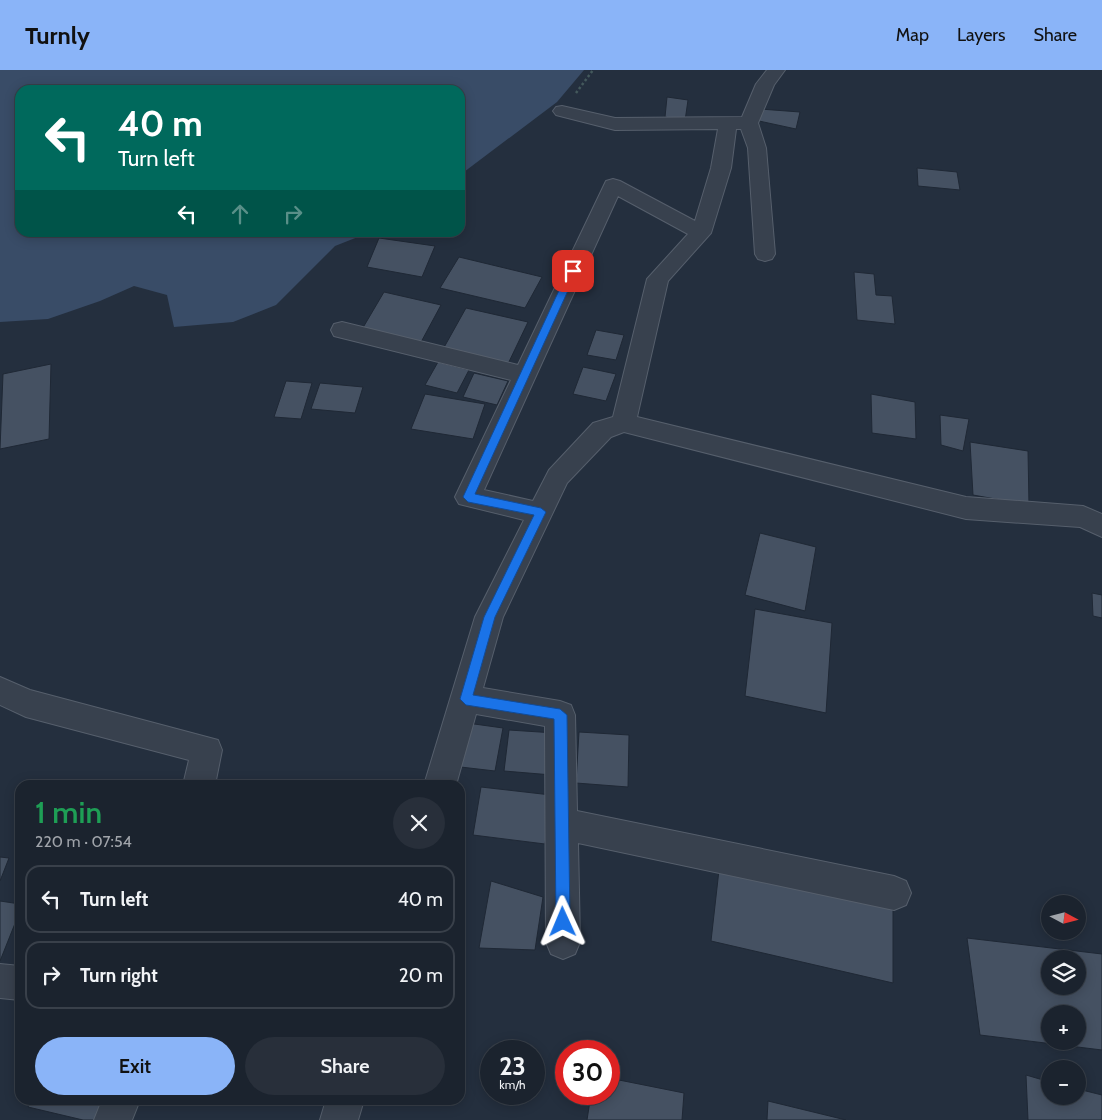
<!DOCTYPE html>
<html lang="en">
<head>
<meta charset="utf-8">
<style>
  body { margin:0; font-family:Cabin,sans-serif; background:#282f3a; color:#f1f3f6; height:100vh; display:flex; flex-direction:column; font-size:19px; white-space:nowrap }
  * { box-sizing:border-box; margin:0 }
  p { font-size:16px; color:#a0a4aa }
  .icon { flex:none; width:28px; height:28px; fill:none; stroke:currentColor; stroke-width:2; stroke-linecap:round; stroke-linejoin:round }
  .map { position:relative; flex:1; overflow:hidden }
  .drawer { position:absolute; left:15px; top:710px; width:450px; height:325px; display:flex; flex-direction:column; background:#1b232e; border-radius:15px; box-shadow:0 2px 12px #0003,0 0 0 1px #39404a }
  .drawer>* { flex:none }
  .banner { position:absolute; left:15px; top:15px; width:450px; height:152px; border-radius:15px; box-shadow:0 2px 12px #0003,0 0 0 1px #39404a; background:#00695c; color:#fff; overflow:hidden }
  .needle { width:32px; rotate:97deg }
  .buttons { position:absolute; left:1041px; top:825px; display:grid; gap:10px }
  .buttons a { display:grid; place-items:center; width:45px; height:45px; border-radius:50%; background:#1b232e; box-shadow:0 2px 12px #0003,0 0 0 1px #39404a; font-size:25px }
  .speed { position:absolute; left:480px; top:970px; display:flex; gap:10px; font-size:25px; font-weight:700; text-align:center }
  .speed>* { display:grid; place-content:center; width:65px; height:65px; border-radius:50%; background:#1b232e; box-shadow:0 2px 12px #0003,0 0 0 1px #39404a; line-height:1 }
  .speed small { font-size:12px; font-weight:400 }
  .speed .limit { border:8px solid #d22; background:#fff; color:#111 }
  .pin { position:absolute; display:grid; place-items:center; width:42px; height:42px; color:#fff; margin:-21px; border-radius:10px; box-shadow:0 2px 8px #0006 }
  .me { position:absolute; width:55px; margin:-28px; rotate:359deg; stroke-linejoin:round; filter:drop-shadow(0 0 4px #0008) }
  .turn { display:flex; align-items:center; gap:18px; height:105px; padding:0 20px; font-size:22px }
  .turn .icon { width:65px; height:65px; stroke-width:2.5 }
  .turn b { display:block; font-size:35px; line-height:42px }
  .lanes { display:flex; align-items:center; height:48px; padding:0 20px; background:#0003; justify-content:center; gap:25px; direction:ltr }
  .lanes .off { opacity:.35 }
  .round { display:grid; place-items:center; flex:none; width:52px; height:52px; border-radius:26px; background:#282f3a }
  .summary { display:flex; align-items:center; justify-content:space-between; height:85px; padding:0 20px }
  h1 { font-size:30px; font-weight:600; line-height:38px; color:#1e9e55 }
  .button { display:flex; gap:10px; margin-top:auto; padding:10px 20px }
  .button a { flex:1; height:58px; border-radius:30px; background:#8ab4f8; color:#111; font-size:20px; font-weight:600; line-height:58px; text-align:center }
  .button a+a { background:#282f3a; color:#f1f3f6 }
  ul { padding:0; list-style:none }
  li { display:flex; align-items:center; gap:15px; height:68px; margin:0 10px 8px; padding:0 10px; border:2px solid #39404a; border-radius:15px }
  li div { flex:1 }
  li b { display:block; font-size:19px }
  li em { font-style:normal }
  header { display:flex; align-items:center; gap:30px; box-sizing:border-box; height:70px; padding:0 25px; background:#8ab4f8; color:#111 }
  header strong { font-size:24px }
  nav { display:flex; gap:28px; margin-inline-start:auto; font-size:18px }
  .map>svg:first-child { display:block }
</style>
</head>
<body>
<header>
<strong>Turnly</strong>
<nav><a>Map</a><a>Layers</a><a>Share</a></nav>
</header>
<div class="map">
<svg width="1102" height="1050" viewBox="0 0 1102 1050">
  <rect width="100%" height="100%" fill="#242f3e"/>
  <path fill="#394c67" d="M0,0H584L557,32L460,105V20H20V162L368,163L335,176L276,235L233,252L174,257L167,225L134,216L100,231L48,249L0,252Z"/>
  <path fill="#455162" stroke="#1f2835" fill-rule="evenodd" d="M667,27L688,30L685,51L665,47Z
    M760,39L800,42L796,59L759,51Z
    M917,98L957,102L960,120L918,116Z
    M379,168L435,176L422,207L367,197Z
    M459,187L542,207L525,238L440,218Z
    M854,202L874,204L876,225L892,226L895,254L857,250Z
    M384,222L441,235L420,274L361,261Z
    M466,238L528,252L507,296L442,281Z
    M596,260L624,265L616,290L587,285Z
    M438,292L469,300L457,323L425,315Z
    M51,294L49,369L0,379L3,304Z
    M583,297L616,304L606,331L573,324Z
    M474,303L508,311L497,335L463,327Z
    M286,311L312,313L301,349L274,347Z
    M320,313L363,317L355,343L311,339Z
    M425,324L485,334L473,369L411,359Z
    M871,324L915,332L916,369L872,363Z
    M940,345L969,349L963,381L941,375Z
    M970,372L1028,381L1029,435L973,425Z
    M760,463L816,477L805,541L745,525Z
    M1092,523L1102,525V548L1093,546Z
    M755,539L832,553L826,643L745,626Z
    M460,652L503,658L495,701L452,696Z
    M509,660L555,663L552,705L504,701Z
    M579,662L629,665L628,717L576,713Z
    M481,717L551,725L545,774L473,765Z
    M0,787L9,788L0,811Z
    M719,800L893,838V913L711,871Z
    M491,811L543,827L535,880L479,878Z
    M0,831L20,834V841L0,891Z
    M967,868L1102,884V980L980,965ZM1050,889H1078V916H1050ZM1050,944H1078V971H1050Z
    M1026,1005L1050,1012V1026H1078V1019L1102,1025V1050H1028Z
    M609,1008L684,1023L682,1050H587L591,1024H609Z
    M31,1030H109L100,1050H83L28,1037Z
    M768,1031L846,1050H767Z"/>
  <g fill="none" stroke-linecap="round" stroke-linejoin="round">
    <defs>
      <path id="street" d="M767,0H785L774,15L758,53L766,78L775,184L772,189L765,191L758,189L755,184L748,78L741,59H736L731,98L711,163L668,211L637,347L966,427L1083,436L1102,444V467L1080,457L966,449L624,362L611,367L567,413L503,547L483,618L560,631L571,635L575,645L577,741L894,806L906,811L911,823L906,835L894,840L578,773L580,872L575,884L563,889L551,884L546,872L545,656L476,644L456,715H424L475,547L524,450L459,434L455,427L511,310L342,268L334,266L331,260L334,254L342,252L518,295L606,111L613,109L620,111L695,151L711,98L718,59L615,60L556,45L553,41L556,37L562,36L615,48L742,47L756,14ZM618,126L688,164L647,209L613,347L593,353L549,400L533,431L484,420Z
        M0,607L30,620L218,670L222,680L215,715H183L189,690L26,647L0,635Z
        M0,894L20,896V930L0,928Z
        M102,1030H140L132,1050H94Z
        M326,1030H364L358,1050H320Z"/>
    </defs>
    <use href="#street" stroke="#565f6c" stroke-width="2"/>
    <path stroke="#44595c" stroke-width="2.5" stroke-dasharray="2.5 2.5" stroke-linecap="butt" d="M576,23L593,0"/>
    <use href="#street" fill="#38414e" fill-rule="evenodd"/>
  </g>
  <path fill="#1a73e8" stroke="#114b97" d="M573,198L577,201L475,424L541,438L546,442L495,547L473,625L560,639L567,645L570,852L568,857L563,859L558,857L556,852L554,649L466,635L460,629L484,547L534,445L468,432L463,427L568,201Z"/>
</svg>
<div class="buttons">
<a><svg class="needle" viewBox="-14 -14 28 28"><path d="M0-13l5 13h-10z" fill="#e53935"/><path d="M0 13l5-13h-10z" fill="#a0a4aa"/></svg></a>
<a><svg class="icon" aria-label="layers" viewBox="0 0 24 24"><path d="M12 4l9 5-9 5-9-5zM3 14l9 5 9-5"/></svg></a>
<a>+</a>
<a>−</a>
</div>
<div class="speed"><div>23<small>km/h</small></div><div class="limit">30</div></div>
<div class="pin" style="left:573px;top:201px;background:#d93025"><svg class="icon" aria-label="arrive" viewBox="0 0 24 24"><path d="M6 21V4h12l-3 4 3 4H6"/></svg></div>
<svg class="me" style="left:563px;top:852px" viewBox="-20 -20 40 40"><path d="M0-17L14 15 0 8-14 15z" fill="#1a73e8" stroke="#fff" stroke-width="4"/></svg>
<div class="banner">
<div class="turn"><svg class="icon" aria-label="left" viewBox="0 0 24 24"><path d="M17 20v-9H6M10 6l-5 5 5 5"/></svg><div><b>40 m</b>Turn left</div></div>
<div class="lanes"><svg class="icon" aria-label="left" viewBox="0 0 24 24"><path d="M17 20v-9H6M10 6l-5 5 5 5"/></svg><svg class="icon off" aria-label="ahead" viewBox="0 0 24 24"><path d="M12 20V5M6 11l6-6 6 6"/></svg><svg class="icon off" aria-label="right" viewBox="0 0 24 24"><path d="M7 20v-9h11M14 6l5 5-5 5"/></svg></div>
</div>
<section class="drawer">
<div class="summary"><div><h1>1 min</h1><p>220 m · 07:54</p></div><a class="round"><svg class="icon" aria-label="close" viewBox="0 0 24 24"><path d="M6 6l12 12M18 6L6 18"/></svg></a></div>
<ul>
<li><svg class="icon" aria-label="left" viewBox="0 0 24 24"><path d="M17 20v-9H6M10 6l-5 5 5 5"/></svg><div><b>Turn left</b></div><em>40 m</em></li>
<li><svg class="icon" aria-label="right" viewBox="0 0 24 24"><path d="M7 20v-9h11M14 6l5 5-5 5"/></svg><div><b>Turn right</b></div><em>20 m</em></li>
</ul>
<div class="button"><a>Exit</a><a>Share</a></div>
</section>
</div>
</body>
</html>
